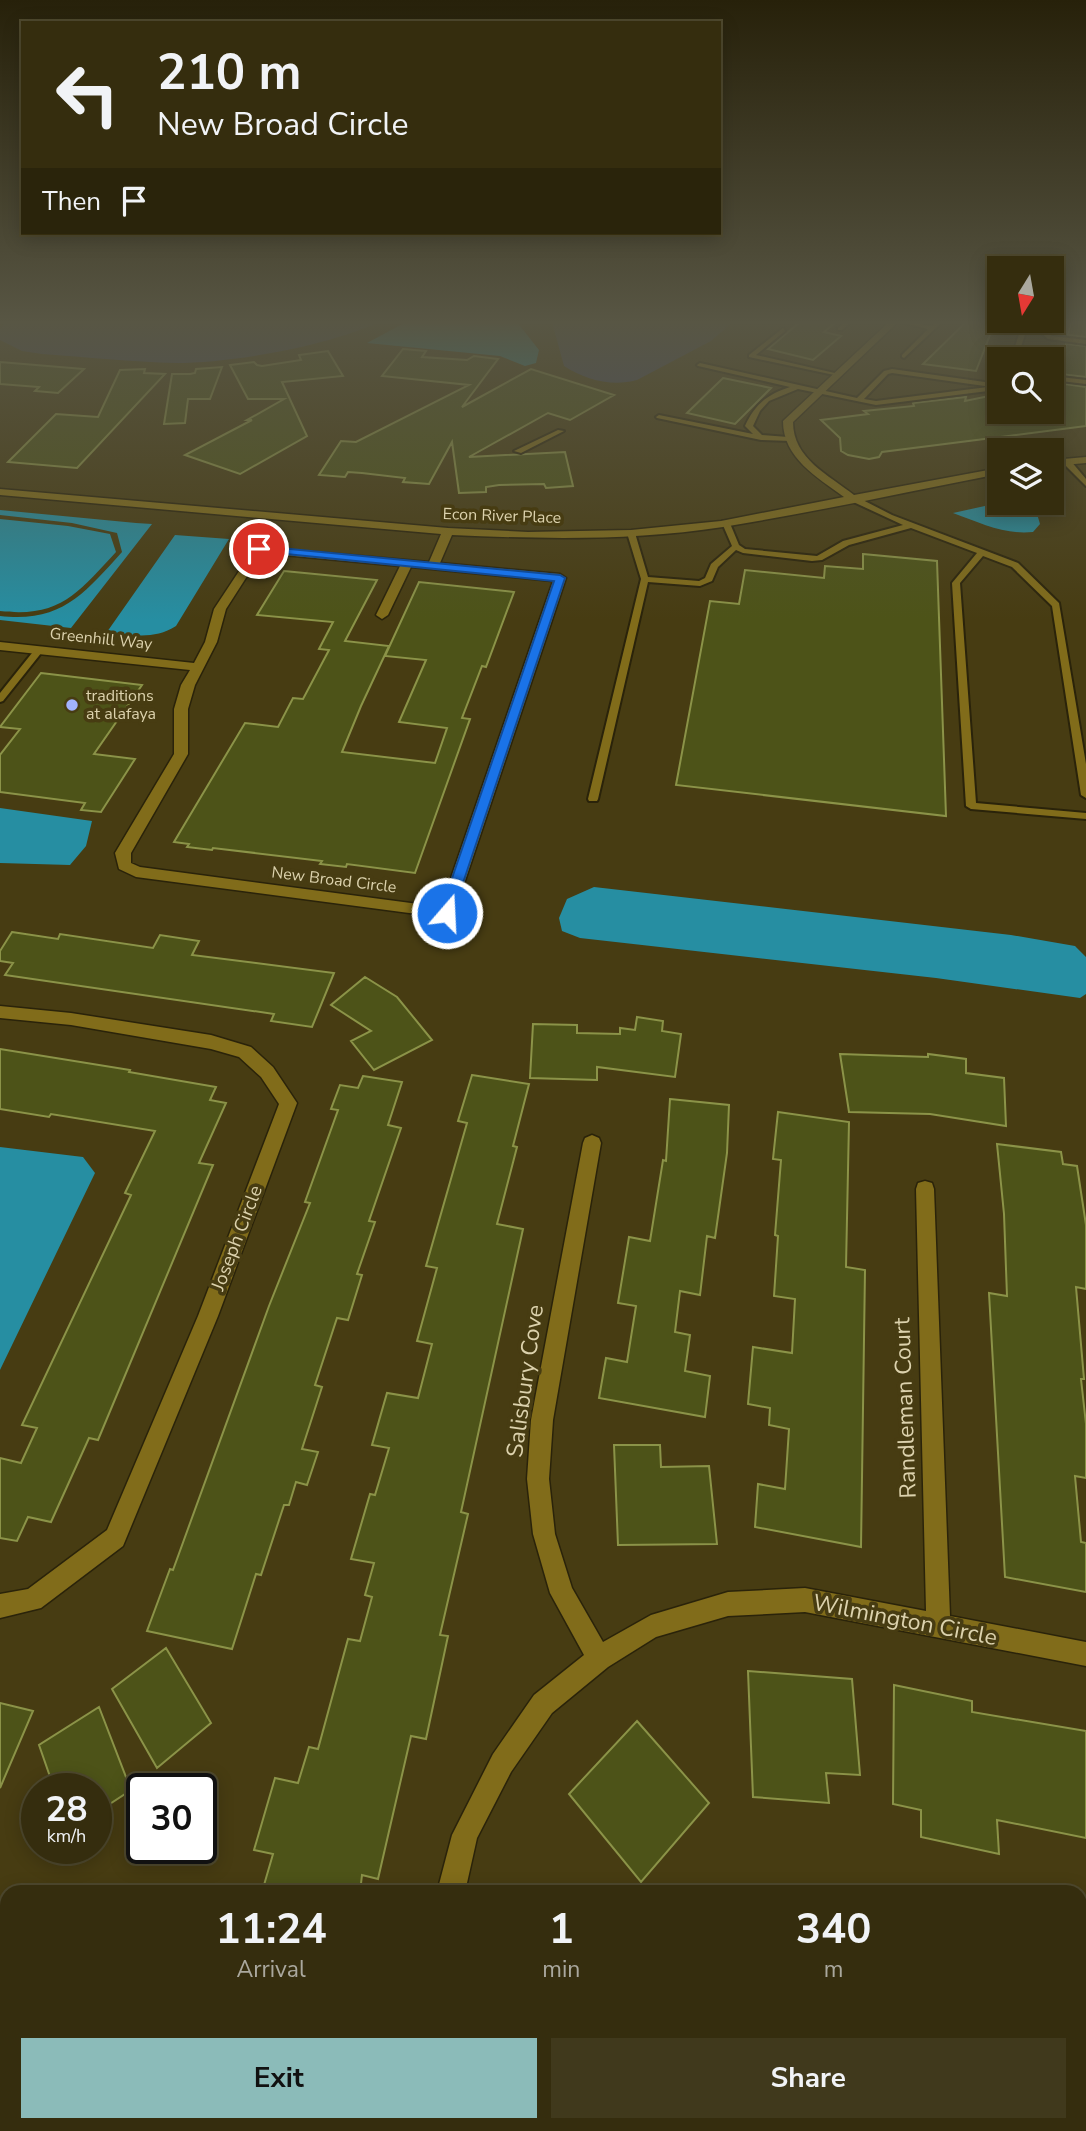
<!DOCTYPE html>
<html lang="en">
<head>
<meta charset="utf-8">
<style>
  body { margin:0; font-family:"Nunito Sans",sans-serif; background:#40391c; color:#f1f3f6; height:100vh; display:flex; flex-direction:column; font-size:26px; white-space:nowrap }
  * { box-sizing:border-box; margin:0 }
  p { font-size:23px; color:#aaa89e }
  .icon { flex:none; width:38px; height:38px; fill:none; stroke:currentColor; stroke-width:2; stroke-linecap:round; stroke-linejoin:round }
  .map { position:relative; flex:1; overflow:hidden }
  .sheet { position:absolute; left:0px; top:1885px; width:1087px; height:247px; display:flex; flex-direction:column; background:#352d0e; border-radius:21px 21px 0 0; box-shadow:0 4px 18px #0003,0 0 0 2px #4f492e }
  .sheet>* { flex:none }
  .guide { position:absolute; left:21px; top:21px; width:700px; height:214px; border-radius:0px; box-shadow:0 4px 18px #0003,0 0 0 2px #4f492e; background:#352d0e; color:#f1f3f6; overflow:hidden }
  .needle { width:46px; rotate:191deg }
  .buttons { position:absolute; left:987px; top:256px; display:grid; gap:14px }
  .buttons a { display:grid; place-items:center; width:77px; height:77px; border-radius:0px; background:#352d0e; box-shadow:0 4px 18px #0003,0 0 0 2px #4f492e; font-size:35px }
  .speed { position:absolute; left:21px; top:1773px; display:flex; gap:14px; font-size:35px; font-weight:700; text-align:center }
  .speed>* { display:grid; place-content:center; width:91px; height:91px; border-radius:50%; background:#352d0e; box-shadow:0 4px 18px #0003,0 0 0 2px #4f492e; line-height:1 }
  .speed small { font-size:18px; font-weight:400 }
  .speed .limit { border:4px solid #111; border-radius:10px; background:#fff; color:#111 }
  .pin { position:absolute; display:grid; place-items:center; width:60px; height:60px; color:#fff; margin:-30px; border:4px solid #fff; border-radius:50%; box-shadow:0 2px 7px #0007 }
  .me { position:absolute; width:77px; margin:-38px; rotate:19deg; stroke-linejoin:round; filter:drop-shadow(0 0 5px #0008) }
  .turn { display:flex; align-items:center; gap:24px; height:147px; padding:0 21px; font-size:32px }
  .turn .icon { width:91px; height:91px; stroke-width:2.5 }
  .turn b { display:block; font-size:49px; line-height:60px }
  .then { display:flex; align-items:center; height:66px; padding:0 21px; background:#0003; gap:14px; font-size:26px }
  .eta { display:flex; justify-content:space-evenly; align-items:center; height:119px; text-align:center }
  .eta b { font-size:42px; font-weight:700; line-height:49px }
  .action { display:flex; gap:14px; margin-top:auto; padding:14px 21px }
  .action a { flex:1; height:80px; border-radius:0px; background:#8bbbb9; color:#111; font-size:28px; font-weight:700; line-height:80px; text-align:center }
  .action a+a { background:#40391c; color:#f1f3f6 }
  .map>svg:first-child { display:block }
</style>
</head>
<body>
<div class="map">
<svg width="1086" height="2131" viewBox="0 0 1086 2131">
  <rect width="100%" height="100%" fill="#473c12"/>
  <path fill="#3f4669" d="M7,322H379C328,346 233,363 176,363C131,362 86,357 42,354L22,351L0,340V328Z
    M552,322H733L711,341L637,380C612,387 586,380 564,366Z"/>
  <path fill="#268ea2" d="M406,322H517L539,350L536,363L525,366L500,356L367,343Z
    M1003,502H1026L1035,507L1040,524L1033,532C1004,535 981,523 953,513Z
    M0,510L136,523L152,524L71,628L0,620V616C61,623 84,594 122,552L117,533L72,523L0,515Z
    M0,519L68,526L110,534L116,552C78,593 60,618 0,611Z
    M175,535L229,539L176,626C154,640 132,635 107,632Z
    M0,808L92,821L86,846L70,865L0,863Z
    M594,887L1011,935L1075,946L1086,957V994L1080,998L936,978L580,938L562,931L559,918L567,899Z
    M0,1147L83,1157L95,1173L0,1370Z
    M1080,1988L1086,1990V2107L1080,2105Z"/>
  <path fill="#4d5318" stroke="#8b9348" stroke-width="2" d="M800,322H836L824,332L841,336L813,360L768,349Z
    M966,322H995L976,371L923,364Z
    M1071,322H1086V337L1068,335Z
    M1066,344L1086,346V377L1060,374Z
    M403,349L426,351L422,357L467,360L474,356L498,359L462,407L531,369L614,395L570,420L548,413L469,457L565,452L573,486L546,488L544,484L499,485L486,487V492L459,493L452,442L429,484L403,482L405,478L362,473L348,472L345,477L319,475L341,441L356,442L469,385L382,376Z
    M328,351L343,376L282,382L307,436L240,474L185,455L252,420H247L284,399H248L230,365L254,362L257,365L262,366L301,360L299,355Z
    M0,362L84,369L58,393L35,391L39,387L0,384Z
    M222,367L210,399H188L185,423L164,424L172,374H190L195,373L196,369Z
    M145,369L144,373L165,374L77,468L8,462L56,414L98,417L120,370Z
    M723,378L771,388L735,424L687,413Z
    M1058,383L1086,387V426L882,452L879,457L869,459L848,455L841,451L840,438L821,420L868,414L864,411L914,406L913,403L966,397L965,401L999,394V411H1052V385Z
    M863,554L937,561L946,816L676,785L710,601L739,604L745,570L824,578L825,566L863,569Z
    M284,571L377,580L345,641L389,646L361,706L342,752L435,763L447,728L399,722L426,660L385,656L419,582L514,592L486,667L482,666L462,718L470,719L415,873L347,864L346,867L320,864L322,861L213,848L212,850L187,847L189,844L174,842L245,723L278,727L293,698L303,699L329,650L319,649L333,622L257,615Z
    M41,673L142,685L94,754L135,759L101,812L81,810L85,803L0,792V755L20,729L0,727Z
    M12,932L58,939L60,934L153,948L160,935L199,941L192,955L334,973L312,1027L271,1021L274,1014L5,975L13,963L0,961V951Z
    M365,977L397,997L432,1040L374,1070L351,1041L371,1031L331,1005Z
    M637,1017L663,1021L662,1031L681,1034L675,1077L597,1067V1080L530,1078L533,1024L577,1025V1033L620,1034V1028L635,1030Z
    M0,1049L130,1070L129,1072L216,1087L210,1100L226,1103L199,1163L213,1165L98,1440L89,1438L51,1522L28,1517L17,1541L0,1538V1458L21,1463L37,1428L22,1425L131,1195L125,1193L155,1131L51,1114L49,1117L0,1109Z
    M840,1054L928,1057V1054L966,1059V1073L1004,1078L1006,1126L930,1114L849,1112Z
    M472,1075L529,1084L513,1146L517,1147L497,1224L523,1229L461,1512L468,1514L440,1635L448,1636L426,1739L411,1736L378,1879L362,1875L360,1892H262L273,1854L254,1850L275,1778L298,1783L309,1747L318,1749L348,1639L360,1641L372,1597L365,1595L374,1563L351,1559L370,1494L375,1495L389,1448L372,1445L387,1393L418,1398L432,1344L417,1341L437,1268L426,1266L467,1123L458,1121Z
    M363,1076L402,1082L388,1125L401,1128L369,1221L375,1222L357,1274L362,1275L348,1320L337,1318L315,1385L322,1387L302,1449L318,1452L307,1485L296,1482L289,1505H284L261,1575L256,1574L232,1649L147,1631L170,1569L173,1570L269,1306L310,1203L305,1202L338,1110L331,1109L340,1085L358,1088Z
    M670,1099L729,1105L727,1153L715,1238L707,1236L700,1295L680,1291L675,1332L690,1335L685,1371L710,1376L705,1417L599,1398L606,1358L627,1362L636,1306L618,1303L629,1237L650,1241L663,1160L666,1161Z
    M778,1112L849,1122L846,1267L865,1270L861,1547L755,1527L758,1484L785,1489L789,1429L769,1425L770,1408L748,1404L753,1347L792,1353L795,1299L774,1296L778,1236L775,1235L781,1160L773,1159Z
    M997,1144L1061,1152L1063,1164L1077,1166L1086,1225V1289L1076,1287L1084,1379H1081L1086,1424V1478L1075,1476L1081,1542L1086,1543V1592L1005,1577L989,1293L1007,1296L1004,1214Z
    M614,1445H660L661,1467L709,1466L717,1544L618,1545Z
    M166,1648L211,1723L157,1768L112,1689Z
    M748,1671L852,1679L860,1775L826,1773L829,1803L753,1797Z
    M894,1685L972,1701V1712L1086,1731V1838L997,1820L999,1854L921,1837V1810L893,1804Z
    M0,1703L33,1711L0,1788Z
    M99,1707L131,1790L96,1813V1788H54L39,1745Z
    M637,1721L709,1803L641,1882L569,1794Z"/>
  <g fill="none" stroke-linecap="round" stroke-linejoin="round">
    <defs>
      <path id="service" d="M845,322H851L842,330H838V328Z
        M901,322H912L931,326L936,322H942L904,358L902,357V355L928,329Z
        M1023,322H1029L1017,359H1011Z
        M1041,322H1047L1044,330L1052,336L1086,340V344L1048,339L1038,330Z
        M783,328L785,331L756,355L839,374V376L749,357V355Z
        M700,363L857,398L884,371L892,369L999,384V388L892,373L888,374L864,399L876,401L988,387L991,389L988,391L876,405L798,389L769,401L760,411L753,426L762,435L788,437L792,439L791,441L761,440L657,418L656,417L659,415L753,434L745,426C755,404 768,394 790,387L698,366L697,365Z
        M1052,376L1086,380V384L1052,380Z
        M558,430L564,431L521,453L514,451Z
        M1064,460H1070L1086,479V486L1064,464Z
        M847,495H853L892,515L1018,563L1059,603L1086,764V798L1081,795L1052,606L1012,567L983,556L960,583L976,803L1086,813V819L971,809L966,806L952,583L977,553L911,528L849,545L822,560L812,561L743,553L736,550L718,567L712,581L700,586L648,582L598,799L597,801H589L588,799L641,579L627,533L628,531L635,533L648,577L699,581L705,578L711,564L732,546L722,523L723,521H729L739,545L745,549L817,556L843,541L903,525L847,499Z
        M39,647L43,650L42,652L3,701L0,702V693L36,648Z"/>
      <path id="minor" d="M889,322H898L793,422C793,459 829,475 854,495L999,468V474C907,492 815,512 723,527C633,541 542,539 452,535L440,563L560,574L566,578L453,917L447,918L136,877L119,869L115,853L174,754V709L181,685L190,670L0,650V642L194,663L205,642L214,609L255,547L429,562L441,534L0,495V489L448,528L528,532L631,530L721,521L844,497C817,477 783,458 783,421ZM262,553L400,566L376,615L382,619L388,615L411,567L553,581L441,907L140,867L131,863V853L188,754V709L195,685L217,642L226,609Z
        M1086,457V463L1052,466V460Z
        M0,1006L71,1013L211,1035L251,1047L273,1067L297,1103L218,1316L123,1546L41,1608L0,1618V1594L28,1589L107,1530L198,1316L279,1104L261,1077L239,1057L211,1049L71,1025L0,1018Z
        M592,1135L599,1138L601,1143L553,1420L549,1479L555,1534L572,1588L603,1642L651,1615L728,1592L805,1588L926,1611L916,1189L918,1183L925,1181L932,1183L934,1189L950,1616L1086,1642V1666L805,1612L728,1616L656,1637L608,1667L552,1713L511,1772L477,1838L465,1892H437L452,1835L493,1754L534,1695L584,1655L550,1593L533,1534L527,1479L531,1420L583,1143L585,1138Z
        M389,2124H419L418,2131H388Z"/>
    </defs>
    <use href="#service" stroke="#2a230a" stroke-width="4"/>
    <use href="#minor" stroke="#2a230a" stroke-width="3"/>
    <use href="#service" fill="#816c1a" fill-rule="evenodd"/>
    <use href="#minor" fill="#816c1a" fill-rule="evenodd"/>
  </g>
  <linearGradient id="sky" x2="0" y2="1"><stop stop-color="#27210a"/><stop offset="0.52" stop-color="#585644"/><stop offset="1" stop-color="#585644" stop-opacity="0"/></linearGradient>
  <rect width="1086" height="620" fill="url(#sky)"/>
  <path fill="#1a73e8" stroke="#114b97" stroke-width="2" d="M259,546L560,575L565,578L452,916H442L440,913L554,581L256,551V547Z"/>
  <circle fill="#a2b2fd" stroke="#473c12" stroke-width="2.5" cx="72" cy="705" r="7"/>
  <g text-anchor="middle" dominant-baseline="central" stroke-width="7" stroke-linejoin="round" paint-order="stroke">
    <g font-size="16" fill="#dcd2ad" stroke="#473c12">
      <text transform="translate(502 516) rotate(2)">Econ River Place</text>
      <text transform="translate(101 639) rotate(6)">Greenhill Way</text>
      <text transform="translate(334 880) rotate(7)">New Broad Circle</text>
    </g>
    <g font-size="16" fill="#dcd2ad" stroke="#473c12" text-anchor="start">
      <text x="86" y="696">traditions<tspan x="86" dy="18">at alafaya</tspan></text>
    </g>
    <g font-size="19" fill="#dcd2ad" stroke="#473c12">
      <text transform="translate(237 1238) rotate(-69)">Joseph Circle</text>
    </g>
    <g font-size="23" fill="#dcd2ad" stroke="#473c12">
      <text transform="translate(525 1381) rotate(-82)">Salisbury Cove</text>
      <text transform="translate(905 1408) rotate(-92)">Randleman Court</text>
      <text transform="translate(905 1620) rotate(11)">Wilmington Circle</text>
    </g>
  </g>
</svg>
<div class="buttons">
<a><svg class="needle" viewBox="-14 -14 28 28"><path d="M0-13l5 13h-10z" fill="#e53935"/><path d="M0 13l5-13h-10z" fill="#aaa89e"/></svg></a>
<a><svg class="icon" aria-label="search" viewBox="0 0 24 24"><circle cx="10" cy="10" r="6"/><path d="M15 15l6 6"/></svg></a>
<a><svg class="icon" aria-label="layers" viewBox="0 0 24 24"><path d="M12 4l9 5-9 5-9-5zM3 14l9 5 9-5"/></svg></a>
</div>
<div class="speed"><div>28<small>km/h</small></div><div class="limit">30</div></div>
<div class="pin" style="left:259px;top:549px;background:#d93025"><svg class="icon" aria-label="arrive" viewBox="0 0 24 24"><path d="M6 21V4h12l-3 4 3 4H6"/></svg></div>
<svg class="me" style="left:447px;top:913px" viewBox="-20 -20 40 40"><circle r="17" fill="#1a73e8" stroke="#fff" stroke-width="3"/><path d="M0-11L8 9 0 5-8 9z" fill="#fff"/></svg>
<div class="guide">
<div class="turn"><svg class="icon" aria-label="left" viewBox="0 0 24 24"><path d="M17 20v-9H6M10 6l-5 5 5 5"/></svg><div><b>210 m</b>New Broad Circle</div></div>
<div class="then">Then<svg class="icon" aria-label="arrive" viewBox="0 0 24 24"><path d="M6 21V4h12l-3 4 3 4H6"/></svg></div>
</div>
<section class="sheet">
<div class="eta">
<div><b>11:24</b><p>Arrival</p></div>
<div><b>1</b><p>min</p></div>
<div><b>340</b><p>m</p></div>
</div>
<div class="action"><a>Exit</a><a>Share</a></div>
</section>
</div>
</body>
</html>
